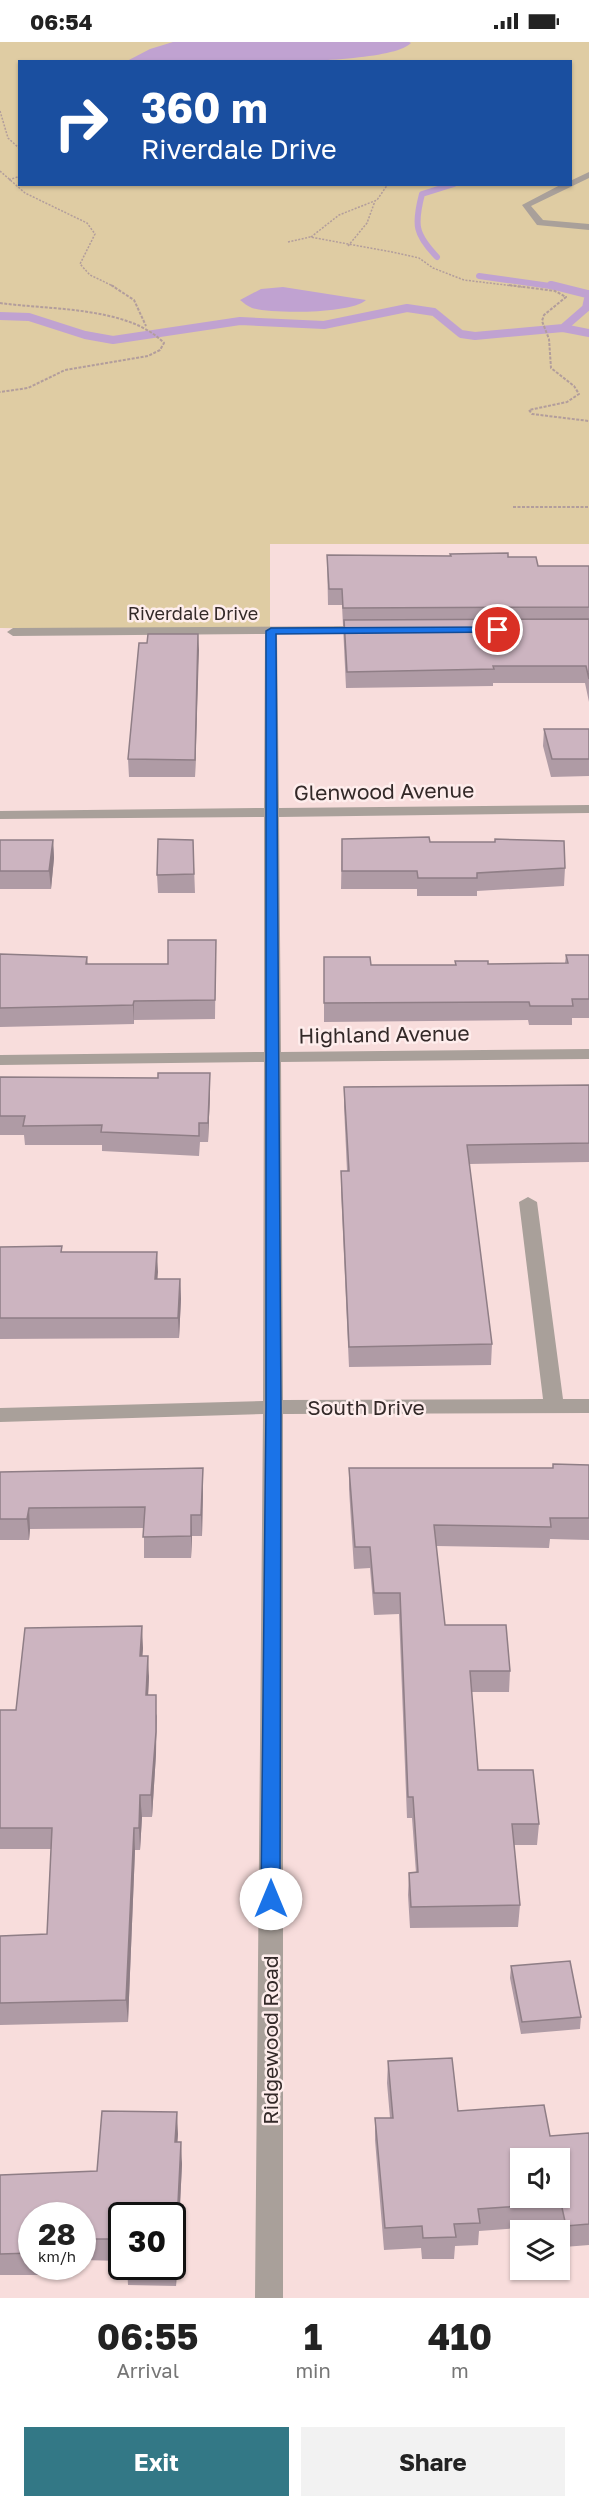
<!DOCTYPE html>
<html lang="en">
<head>
<meta charset="utf-8">
<style>
  body { margin:0; font-family:"Golos Text",sans-serif; background:#f2f2f2; color:#222; height:100vh; display:flex; flex-direction:column; font-size:22px; white-space:nowrap }
  * { box-sizing:border-box; margin:0 }
  p { font-size:20px; color:#767676 }
  .icon { flex:none; width:33px; height:33px; fill:none; stroke:currentColor; stroke-width:2; stroke-linecap:round; stroke-linejoin:round }
  .map { position:relative; height:2256px; overflow:hidden }
  .sheet { display:flex; flex-direction:column; background:#fff; flex:1 }
  .sheet>* { flex:none }
  .banner { position:absolute; left:18px; top:18px; width:554px; height:126px; border-radius:0px; box-shadow:0 2px 4px #0004; background:#1a4fa0; color:#fff; overflow:hidden }
  .tools { position:absolute; left:510px; top:2106px; display:grid; gap:12px }
  .tools a { display:grid; place-items:center; width:60px; height:60px; border-radius:0px; background:#fff; box-shadow:0 2px 4px #0004; font-size:30px }
  .speed { position:absolute; left:18px; top:2160px; display:flex; gap:12px; font-size:30px; font-weight:700; text-align:center }
  .speed>* { display:grid; place-content:center; width:78px; height:78px; border-radius:50%; background:#fff; box-shadow:0 2px 4px #0004; line-height:1 }
  .speed small { font-size:15px; font-weight:400 }
  .speed .limit { border:3px solid #111; border-radius:9px; background:#fff; color:#111 }
  .pin { position:absolute; display:grid; place-items:center; width:51px; height:51px; color:#fff; margin:-26px; border:3px solid #fff; border-radius:50%; box-shadow:0 2px 6px #0007 }
  .me { position:absolute; width:66px; margin:-33px; rotate:0deg; stroke-linejoin:round; filter:drop-shadow(0 0 4px #0008) }
  .turn { display:flex; align-items:center; gap:21px; height:126px; padding:0 24px; font-size:27px }
  .turn .icon { width:78px; height:78px; stroke-width:2.5 }
  .turn b { display:block; font-size:42px; line-height:51px }
  .eta { display:flex; justify-content:space-evenly; align-items:center; height:102px; text-align:center }
  .eta b { font-size:36px; font-weight:700; line-height:42px }
  .action { display:flex; gap:12px; margin-top:auto; padding:12px 24px }
  .action a { flex:1; height:69px; border-radius:0px; background:#337886; color:#fff; font-size:24px; font-weight:700; line-height:69px; text-align:center }
  .action a+a { background:#f2f2f2; color:#222 }
  .status { display:flex; justify-content:space-between; align-items:center; height:42px; padding:0 30px; background:#fff; direction:ltr }
  .status svg { height:16px; fill:currentColor }
  .map>svg:first-child { display:block }
</style>
</head>
<body>
<div class="status"><b>06:54</b><svg viewBox="0 0 49 12"><path d="M0 12V9h3v3zM5 12V6h3v6zM10 12V3h3v9zM15 12V0h3v12zM26 1h20v11H26zM47 4h2v5h-2z"/></svg></div>
<div class="map">
<svg width="589" height="2256" viewBox="0 0 589 2256">
  <rect width="100%" height="100%" fill="#f8dddc"/>
  <path fill="#dfcca3" fill-rule="evenodd" d="M0,0H589V502H270V589L0,586ZM20,20H570V142H20Z"/>
  <path fill="#c0a2d1" d="M173,0H409L411,1C387,27 172,20 127,19L150,7Z
    M283,245L366,258C351,272 272,272 252,266C247,264 244,261 240,258L261,247Z"/>
  <g fill="none" stroke-linecap="round" stroke-linejoin="round">
    <path stroke="#c0a2d1" stroke-width="6" d="M437,215C415,192 414,183 422,152L454,142
      M479,234L557,245"/>
    <path stroke="#c0a2d1" stroke-width="8" d="M551,243L587,252
      M0,274L29,275L85,293L113,298L240,279L324,283L407,266L434,270L461,292L475,294L563,286L589,291
      M563,286L586,266L589,252"/>
    <path stroke="#b29d9c" stroke-width="1.5" stroke-dasharray="2 1.5" stroke-linecap="butt" d="M0,69L8,96L20,107
      M0,129L25,151L87,181L95,192L80,222L90,233L115,245
      M9,138L20,134
      M311,195L339,173L377,158L388,142
      M288,200L310,195L392,210L419,216L433,226L464,238L522,245
      M348,204L367,181L375,159"/>
    <path stroke="#b29d9c" stroke-width="2" stroke-dasharray="3 1.5" stroke-linecap="butt" d="M111,243L134,258L146,284
      M509,243L555,249L566,255L544,273L542,279L549,297L551,326L574,344L579,352L567,360L529,368L532,372L589,379
      M0,261C49,268 128,264 164,301L160,308L148,314L65,328L28,346L0,350
      M513,465H589"/>
    <path fill="#a9a09a" fill-rule="evenodd" d="M589,130V136L531,164L543,178L589,182V188L537,183L522,163L562,142H570V139Z
      M368,584L373,585V591L277,592L279,766L589,763V771L279,775L281,1010L589,1007V1017L281,1020L283,1358L543,1357L519,1160L528,1155L537,1160L563,1357H589V1371L283,1372V2256H255L263,1372L0,1380V1366L263,1359L264,1020L0,1023V1013L264,1010V775L0,777V769L264,766L265,592L13,594L7,590L13,586Z"/>
  </g>
  <path fill="#af9ba5" d="M327,513L508,515L538,524H589V660L585,641H493V644L346,646L342,563H328Z
    M198,592L195,735H129L128,717Z
    M544,687H589V734L551,735L543,704Z
    M342,797L430,800H495V797L565,826L564,844L477,849V854H417V847H341Z
    M0,798H53L54,816L51,847H0Z
    M193,798L195,851H158L157,833Z
    M216,898L215,977L134,978V982L0,985V912L87,915L88,922H168Z
    M566,913H589V976H572V983H529L528,978L324,980V915L371,923H455V919L488,922L565,921Z
    M0,1035L210,1050L208,1100H200L199,1114L102,1109V1103H25L24,1093H0Z
    M589,1043V1120L469,1122L492,1302L491,1323L349,1325L341,1148V1129H347L344,1064V1045Z
    M0,1205L62,1210H157V1237H180L181,1257L179,1296L0,1297Z
    M553,1422L589,1423V1498L550,1497L549,1506L436,1504L445,1583L510,1629L509,1650H471L478,1728L539,1782L537,1803H514L520,1863L518,1885L410,1886L408,1853L409,1831H416L412,1776H407L399,1572L374,1573L370,1526L354,1527L349,1447V1426H553Z
    M203,1426V1447L202,1494H192L191,1516H144V1486L30,1487L29,1498H0V1430Z
    M143,1606L142,1614L149,1635L148,1653L157,1674L156,1712L152,1775H142L140,1808H135L128,1980L0,1983V1894L47,1892L51,1807H0V1668H16Z
    M511,1924L581,1975L580,1987L521,1992L510,1936Z
    M388,2019L458,2069L550,2094L589,2091V2203L564,2205L559,2183L479,2189L478,2203L455,2204L454,2217H422L421,2206L384,2208L375,2098V2076H390L387,2041Z
    M178,2092L177,2100L182,2122L176,2244L128,2243L127,2224H172V2174H122V2219L82,2218V2174H32V2224H54V2233H0V2133L97,2129Z"/>
  <path fill="#8f7e86" d="M198,592L199,608L195,735V718Z
    M53,798L54,816L51,847L49,829Z
    M134,959V982L133,963Z
    M210,1031V1050L208,1100V1081Z
    M157,1210L158,1230L156,1257L155,1237Z
    M180,1237L181,1257L179,1296L178,1276Z
    M203,1426V1447L202,1494L201,1473Z
    M29,1466L30,1487L29,1498L27,1477Z
    M191,1473L192,1494L191,1516Z
    M142,1584L143,1606L141,1635L140,1614Z
    M148,1614L149,1635L147,1675L146,1653Z
    M156,1653V1712L152,1775L151,1753Z
    M140,1753L142,1775L140,1808L139,1786Z
    M134,1786L135,1808L128,1980L126,1958Z
    M177,2070L178,2092L176,2122L175,2100Z
    M181,2100L182,2122L176,2244L175,2222Z"/>
  <path fill="#ccb4c0" stroke="#8f7e86" stroke-width="1.5" fill-rule="evenodd" d="M508,511V515H536L538,524H589V565L343,566L342,547H329L327,513L451,514L450,512Z
    M589,577V637L586,624H493L494,627L347,630L344,578Z
    M148,592H198L195,718L128,717L139,601H147Z
    M544,687H589V717H552Z
    M429,795L430,800H495V797L564,799L565,826L477,831V836H418L417,829H342V797Z
    M158,797L193,798L194,832L157,833Z
    M0,798H53L49,829H0Z
    M168,898H216L215,958L134,959L133,963L0,966V912L87,915L86,922H168Z
    M566,913H589V957H572L573,964H530L529,960L324,961V915H370L371,923H456L455,919H488V922L568,921Z
    M158,1031H210L208,1081H199V1094L101,1090L102,1083L23,1084L25,1074H0V1035L158,1036Z
    M589,1043V1101L467,1103L492,1302L349,1305L341,1129H349L344,1045Z
    M62,1204L61,1210H157L155,1237H180L178,1276H0V1205Z
    M553,1422L589,1423V1476H550L551,1485L434,1483L445,1583H506L510,1629H470L478,1728H533L539,1782H512L520,1863L411,1865L409,1831L418,1830L413,1755H408L400,1551H374L370,1505H355L349,1426H553Z
    M203,1426L201,1473H191V1494L143,1495L145,1465L29,1466L27,1477H0V1430Z
    M142,1584L140,1614H148L146,1653H156V1690L151,1753H140L139,1786H134L126,1958L0,1961V1894L47,1892L52,1786H0V1668H16L25,1586Z
    M570,1919L581,1975L522,1980L511,1924Z
    M452,2016L458,2069L544,2063L550,2094L589,2091V2182L566,2184L561,2161L478,2167L480,2181L454,2182L456,2195L423,2196L422,2184L385,2186L375,2076H393L388,2019ZM520,2116H560V2156H520Z
    M102,2069L177,2070L175,2100H181L175,2222H172V2174H122V2197H82V2174H32V2211L0,2212V2133L97,2129Z"/>
  <path fill="#1a73e8" stroke="#114b97" stroke-width="1.5" d="M498,585H502V590L276,592L281,1365L280,1857L277,1863L271,1865L264,1863L261,1857L266,1365V589L271,586Z"/>
  <g text-anchor="middle" dominant-baseline="central" stroke-width="5" stroke-linejoin="round" paint-order="stroke">
    <g font-size="18" fill="#332928" stroke="#feedec">
      <text x="193" y="571">Riverdale Drive</text>
    </g>
    <g font-size="21" fill="#332928" stroke="#feedec">
      <text transform="translate(384 749) rotate(-1)">Glenwood Avenue</text>
      <text transform="translate(384 992) rotate(-1)">Highland Avenue</text>
      <text x="366" y="1365">South Drive</text>
      <text transform="translate(270 1998) rotate(-90)">Ridgewood Road</text>
    </g>
  </g>
</svg>
<div class="tools">
<a><svg class="icon" aria-label="sound" viewBox="0 0 24 24"><path d="M4 9h4l5-4v14l-5-4H4zM17 9q2 3 0 6"/></svg></a>
<a><svg class="icon" aria-label="layers" viewBox="0 0 24 24"><path d="M12 4l9 5-9 5-9-5zM3 14l9 5 9-5"/></svg></a>
</div>
<div class="speed"><div>28<small>km/h</small></div><div class="limit">30</div></div>
<div class="pin" style="left:498px;top:588px;background:#d93025"><svg class="icon" aria-label="arrive" viewBox="0 0 24 24"><path d="M6 21V4h12l-3 4 3 4H6"/></svg></div>
<svg class="me" style="left:271px;top:1857px" viewBox="-20 -20 40 40"><circle r="19" fill="#fff"/><path d="M0-13L10 11 0 6-10 11z" fill="#1a73e8"/></svg>
<div class="banner">
<div class="turn"><svg class="icon" aria-label="right" viewBox="0 0 24 24"><path d="M7 20v-9h11M14 6l5 5-5 5"/></svg><div><b>360 m</b>Riverdale Drive</div></div>
</div>
</div>
<section class="sheet">
<div class="eta">
<div><b>06:55</b><p>Arrival</p></div>
<div><b>1</b><p>min</p></div>
<div><b>410</b><p>m</p></div>
</div>
<div class="action"><a>Exit</a><a>Share</a></div>
</section>
</body>
</html>
